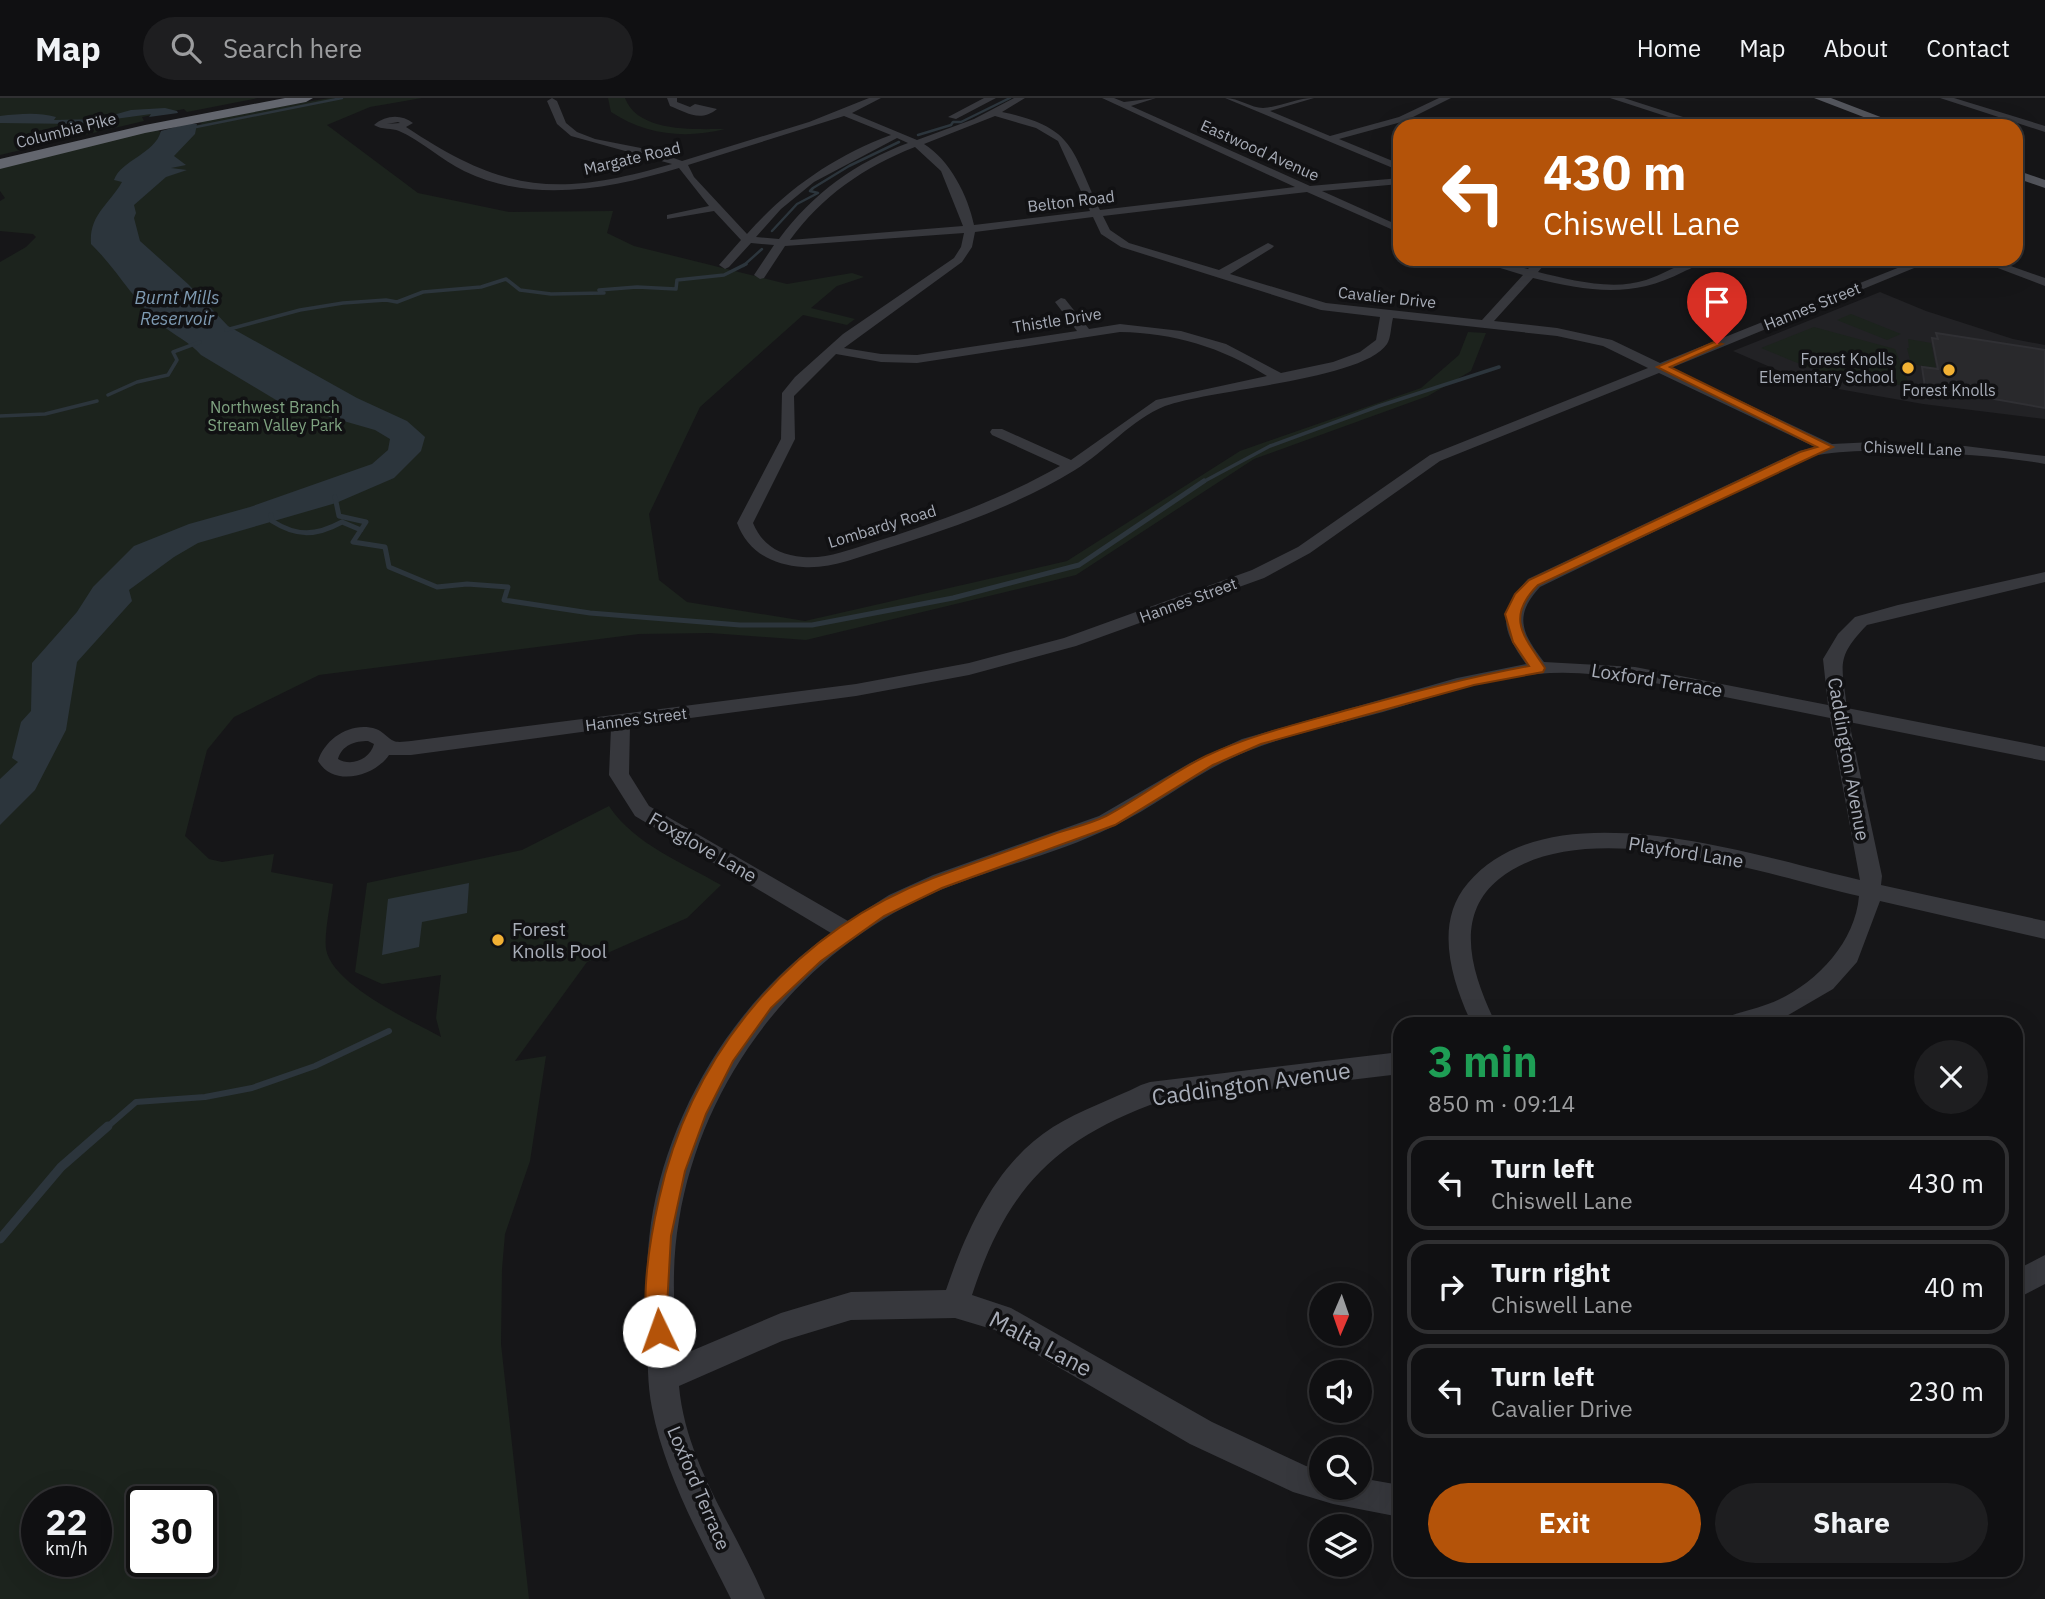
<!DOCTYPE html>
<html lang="en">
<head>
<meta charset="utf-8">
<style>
  body { margin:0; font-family:"IBM Plex Sans",sans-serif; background:#1e1e20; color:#f1f3f6; height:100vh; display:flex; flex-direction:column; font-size:26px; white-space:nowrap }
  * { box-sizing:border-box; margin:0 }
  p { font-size:23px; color:#9c9d9f }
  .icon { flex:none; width:38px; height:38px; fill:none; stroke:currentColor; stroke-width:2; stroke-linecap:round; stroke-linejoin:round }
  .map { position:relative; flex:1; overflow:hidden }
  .panel { position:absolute; left:1393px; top:919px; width:630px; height:560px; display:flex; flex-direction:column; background:#101012; border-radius:21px; box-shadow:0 7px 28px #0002,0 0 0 2px #303032 }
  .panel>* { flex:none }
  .hud { position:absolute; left:1393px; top:21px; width:630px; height:147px; border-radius:21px; box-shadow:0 7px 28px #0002,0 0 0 2px #303032; background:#b45309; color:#fff; overflow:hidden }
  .needle { width:46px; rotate:182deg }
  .controls { position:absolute; left:1309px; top:1185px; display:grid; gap:14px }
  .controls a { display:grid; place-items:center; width:63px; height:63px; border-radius:50%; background:#101012; box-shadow:0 7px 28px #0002,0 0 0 2px #303032; font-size:35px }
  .speed { position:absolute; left:21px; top:1388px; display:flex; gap:14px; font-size:35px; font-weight:700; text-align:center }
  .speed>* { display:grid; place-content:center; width:91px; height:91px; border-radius:50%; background:#101012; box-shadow:0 7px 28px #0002,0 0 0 2px #303032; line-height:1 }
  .speed small { font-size:18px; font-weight:400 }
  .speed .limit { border:4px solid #111; border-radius:10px; background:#fff; color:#111 }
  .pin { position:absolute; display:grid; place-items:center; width:60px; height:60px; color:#fff; margin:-72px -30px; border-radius:50% 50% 50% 0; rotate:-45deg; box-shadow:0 0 7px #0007 }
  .pin .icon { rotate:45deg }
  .me { position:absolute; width:77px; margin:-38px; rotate:357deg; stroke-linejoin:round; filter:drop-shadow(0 0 5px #0008) }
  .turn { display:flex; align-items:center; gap:24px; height:147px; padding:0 35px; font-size:32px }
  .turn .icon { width:91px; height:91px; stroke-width:2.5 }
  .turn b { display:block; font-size:49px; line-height:60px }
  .round { display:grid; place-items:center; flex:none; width:74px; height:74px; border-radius:37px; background:#1e1e20 }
  .head { display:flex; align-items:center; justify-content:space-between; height:119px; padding:0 35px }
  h1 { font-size:42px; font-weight:700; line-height:52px; color:#1e9e55 }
  .button { display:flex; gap:14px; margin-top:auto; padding:14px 35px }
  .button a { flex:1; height:80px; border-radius:42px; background:#b45309; color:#fff; font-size:28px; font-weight:700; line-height:80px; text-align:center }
  .button a+a { background:#1e1e20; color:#f1f3f6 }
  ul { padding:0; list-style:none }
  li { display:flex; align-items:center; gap:21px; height:94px; margin:0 14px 10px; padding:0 21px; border:4px solid #303032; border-radius:21px }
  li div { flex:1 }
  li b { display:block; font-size:26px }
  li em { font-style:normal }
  header { display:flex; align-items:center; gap:42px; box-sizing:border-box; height:98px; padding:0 35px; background:#101012; border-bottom:2px solid #303032 }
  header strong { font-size:33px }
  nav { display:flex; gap:38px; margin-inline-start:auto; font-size:24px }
  .search { width:490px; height:63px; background:#1e1e20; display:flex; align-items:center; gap:18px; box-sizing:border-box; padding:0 24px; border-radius:38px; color:#9c9d9f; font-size:26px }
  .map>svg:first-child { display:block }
</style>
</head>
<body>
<header>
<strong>Map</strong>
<div class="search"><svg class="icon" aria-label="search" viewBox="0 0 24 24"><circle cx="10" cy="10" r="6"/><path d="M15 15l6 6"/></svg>Search here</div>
<nav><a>Home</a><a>Map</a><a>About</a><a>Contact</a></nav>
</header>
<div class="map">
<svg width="2045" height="1501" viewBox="0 0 2045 1501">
  <rect width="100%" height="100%" fill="#161618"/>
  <path fill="#222225" d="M1880,194L1926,213L2013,241L2045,247V321L1923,306L1810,286L1733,253Z"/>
  <path fill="#1c231d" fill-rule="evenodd" d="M0,0H258L187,14L184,11L142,19L144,23L0,57Z
    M329,0H422L370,9L327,27L418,95L509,114L613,113L607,135L634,148L787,186L852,175L864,179L837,188L811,210L855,221L847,227L803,217L700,309L649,416L659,482L687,504L805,523L1067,463L1240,353L1421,290L1459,257L1468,234L1486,235L1471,273L1428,298L1254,361L1076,477L806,542L710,535L639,536L319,577L234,619L207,652L185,738L209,761L222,764L274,756L271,774L333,786C331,804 324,834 326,851C332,887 412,923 441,939L436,920L441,877L382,886L355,874L367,785L522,752L609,708C634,746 683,765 721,787L687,820L587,864L515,963L546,958L530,1063L505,1136L502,1171L501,1246L529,1501H0V164L26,149L36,139L33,136L0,133V103L5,100L0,93V69L157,31L160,34L202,26L199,23ZM37,1404H96V1463H37ZM142,1404H201V1463H142Z
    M608,0H625C638,35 695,31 725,31C685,41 646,37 611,14Z
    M1851,216L1901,236L1887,242L1837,222Z
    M1814,229L1895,251L1908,284L1899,287L1817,273L1761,250Z
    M1908,241L1931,245L1936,270L1911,266L1907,250H1909Z"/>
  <path fill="#2c353c" d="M165,10L177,13L178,15L149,19L151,16L79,26L0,25V18C20,16 37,14 56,19L54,22L99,21L131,12Z
    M186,26H197L195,36L174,58L186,67L171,70L187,72L166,79L134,107L136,115L134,120L140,143L188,186L228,228L357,300L407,323L425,339L421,353L394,380L336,405L198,445L174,459L129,492L132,503L77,564L66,632L35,692L0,727V681L18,664L12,660L21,624L31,613L32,565L77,514L93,489L134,448L189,426L250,409L372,366L388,352L390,341L375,332L281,305L201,257C190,244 175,238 162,227C134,204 117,171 91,146C89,117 108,108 122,84L114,82C121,62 155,56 161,33Z
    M469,785L467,815L422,824L419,849L382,857L388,801Z"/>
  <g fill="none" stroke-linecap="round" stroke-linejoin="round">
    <path stroke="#2c353c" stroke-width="2.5" d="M191,30L342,0
      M918,37L951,27L953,24H961L1010,0
      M772,133L797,106L818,95L810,93L813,90L849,68L899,44
      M743,168L762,151"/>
    <path stroke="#2c353c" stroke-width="3.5" d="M226,232L300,212L343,205L386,202L397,204L423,194L481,189L506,181L520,192L551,196L604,195L599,192L637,189L676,191L677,182L724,177L746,166
      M108,297L137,284L168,277L177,262L173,254L200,244
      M0,318L45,316L97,303
      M1201,385L1270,348L1379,308L1499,269"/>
    <path stroke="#2c353c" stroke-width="5" d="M335,399L339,418L366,424L353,444L385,449L389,469L437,489L467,486L508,489L504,502L590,515L740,527H812L953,500L1079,467L1204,383
      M271,417L272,423C297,439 316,438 342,424L361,432"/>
    <path stroke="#2c353c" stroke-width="6" d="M106,1030L136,1004L205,999L252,990L315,968L389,933"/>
    <path stroke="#2c353c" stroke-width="9" d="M0,1141L61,1069L108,1028"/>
  </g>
  <path fill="#29292c" stroke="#303034" stroke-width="2" d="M1936,235L2045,252V310L1925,289L1922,269L1938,271L1932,240L1938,241Z"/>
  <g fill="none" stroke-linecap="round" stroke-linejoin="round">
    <path fill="#37383d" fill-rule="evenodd" d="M552,0L557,3L566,25L577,34L595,41L651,52L682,63L809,24L869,0H881L852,15L917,42L974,21L1014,0H1025L1002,14C1075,29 1071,51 1100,112L1295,89L1102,0H1114L1124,4L1156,0L1131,8L1310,88L1400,80V86L1322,93L1400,128V135L1307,94L1103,118L1110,132L1129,145L1219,172L1268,145L1274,148L1272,150L1230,176L1326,205L1482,222L1523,177L1471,161H1491L1528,171L1537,161H1549L1538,174C1571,182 1612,193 1646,182C1668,175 1684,161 1707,161C1700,167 1691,170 1683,174C1631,201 1588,193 1533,180L1494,223L1557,230L1612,242L1660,265L1920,161H1936L1671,270L1832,346L1874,344L1965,348L2045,358V366C2001,358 1956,356 1911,354C1877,353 1843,351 1809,359L1540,489C1513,518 1522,535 1544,564L1635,569L1828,607L1823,561L1838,536L1855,519L1898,507L2045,474V484L1867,527C1835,560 1842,567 1847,610L2045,649V663L1849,624L1882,778L1881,787L2045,823V841L1880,803L1857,864L1833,891L1778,923L1769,926H1723L1727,919C1740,914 1755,911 1768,906C1812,890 1855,847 1859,798C1763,776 1584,713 1499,781C1452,819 1473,879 1496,926H1472C1452,884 1433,825 1468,785C1551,687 1754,758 1860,782L1830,620C1785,611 1740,602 1695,593C1644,583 1590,571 1537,576C1484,581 1433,599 1383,614C1332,628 1278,638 1230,661C1189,680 1153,710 1112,729C1053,758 987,771 927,798C797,858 702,981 679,1122C671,1167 674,1213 677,1259L781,1215L851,1194L946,1192C967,1131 996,1065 1053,1029C1080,1012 1113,1001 1141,987L1150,984L1400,954V976C1342,983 1283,990 1225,997C1202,1000 1172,999 1150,1007C1050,1045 1005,1096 972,1197L1011,1210L1212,1324L1306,1368L1321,1372V1390H1360V1380L1400,1387V1419L1333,1406L1293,1394L1190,1346L995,1232L955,1220L851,1222L782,1243L679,1288C686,1366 736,1431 765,1501H731C701,1441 665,1377 652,1310C647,1286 648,1261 647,1236C645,1199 646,1162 651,1125C668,1012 737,900 831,835L635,718L609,677L611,630L411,657H389C375,678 334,690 318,663C325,640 352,623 376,631C383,633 388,641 394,643C398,645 407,643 411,643L856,586L969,565L1064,540L1252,472L1298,449L1430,357L1648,270L1603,248L1557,238L1393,220C1391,227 1391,240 1387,246C1363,282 1211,291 1165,308C1132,321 1105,354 1075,372C1016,408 950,431 885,451C858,459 831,471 803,469C772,467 748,454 737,425L781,341L782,295L795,279L843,236L954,160L961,149L964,135L785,148L764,180L760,181L754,177L774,147L751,145L729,169L725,171L719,167L741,142L714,113L667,121V117L709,108L679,70C609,91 533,106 464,73C442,62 420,42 399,33C392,30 382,32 374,27C386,17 401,16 413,25L406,29C505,95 558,99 672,66L571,38L557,26L547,3ZM844,18L891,37C834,58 787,91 747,136L694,79L688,67ZM995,18L1036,30L1058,43L1090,113L974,127C968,98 950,62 924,46ZM398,24L400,25L387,26ZM897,40L908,45C855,65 813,95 779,141L756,139L781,111L814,84ZM915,49L941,73L963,128L790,142C822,98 864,69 915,49ZM1093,119L1101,136L1121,149L1321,212L1380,219L1376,242L1360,254L1333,264L1281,275L1226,246L1181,233L1120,226L1089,231L1065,201L1061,200L1055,204L1077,233L917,257L881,256L844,250L962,164L972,149L975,134ZM1120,234C1174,235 1221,249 1267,278L1156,302L1071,362L1002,331H992L990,334L992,337L1060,368C1000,402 936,425 871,445C848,452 827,461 803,459C779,457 762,447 753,425L795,341L794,298L836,256L881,264L917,265ZM1659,275L1815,349L1799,353L1528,481C1497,514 1501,531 1526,566L1457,580L1242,641L1190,665L1099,718L933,777L889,797L848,823L649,708L629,676L630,628L856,598L969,577L1076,548L1264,480L1310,455L1440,363ZM368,643L374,646C370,661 352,669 338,661C342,647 355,643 368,643Z
      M667,0H677V4L690,9L695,6L717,11C700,25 686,14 670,8Z
      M984,0H996L956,21L948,19Z
      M1225,0C1239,0 1251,10 1263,10C1280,9 1296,0 1314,0L1270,13L1330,38L1399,19L1439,0H1451L1405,23L1339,41L1400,66V73Z
      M1610,0H1624L1711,28H1696Z
      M1940,0H1954L2045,28V34Z
      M1974,161H1991L2045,180V188Z
      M2045,1157V1186L2016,1201V1172Z"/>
    <path fill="#53555c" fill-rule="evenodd" d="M1814,0H1831L1904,28H1887Z
      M2016,72L2045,82V90L2016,80Z"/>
    <path fill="#63666e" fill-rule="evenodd" d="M285,0H313L306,4L145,35L0,71V61L145,27Z"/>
  </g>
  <path fill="#b45309" stroke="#753606" stroke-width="2" d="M1714,244L1722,246L1670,269L1833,349L1538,487C1505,520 1524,538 1545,570L1543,574L1474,587L1261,646L1213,667L1115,727L942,790L884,818L821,863L771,910L733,963L706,1016L685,1073L671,1138L667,1209L670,1233L667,1240L659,1243L651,1240C638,1207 651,1136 659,1101C691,955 793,834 933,780C973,765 1014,751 1054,736C1071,730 1090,726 1106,718C1140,700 1171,675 1206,658C1253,636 1302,625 1351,611C1410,595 1469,579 1529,568L1513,544L1505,516L1515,496L1529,482L1800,354L1817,349L1657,269Z"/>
  <g fill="#f2b134" stroke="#111113" stroke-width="2.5">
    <circle cx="1908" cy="270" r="7"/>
    <circle cx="1949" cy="272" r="7"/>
    <circle cx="498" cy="842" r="7"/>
  </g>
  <g text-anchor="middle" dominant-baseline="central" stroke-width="7" stroke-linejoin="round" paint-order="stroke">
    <g font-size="16" fill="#a8adb8" stroke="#111113">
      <text transform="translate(66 32) rotate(-14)">Columbia Pike</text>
      <text transform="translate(1260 52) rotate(24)">Eastwood Avenue</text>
      <text transform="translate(632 60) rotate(-13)">Margate Road</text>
      <text transform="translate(1071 103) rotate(-7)">Belton Road</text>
      <text transform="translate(1387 199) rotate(6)">Cavalier Drive</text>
      <text transform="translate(1812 208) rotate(-22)">Hannes Street</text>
      <text transform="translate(1057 222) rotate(-9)">Thistle Drive</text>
      <text transform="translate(1913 350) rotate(2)">Chiswell Lane</text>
      <text transform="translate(882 428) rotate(-17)">Lombardy Road</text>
      <text transform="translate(1188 502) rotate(-20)">Hannes Street</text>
      <text transform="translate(636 621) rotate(-7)">Hannes Street</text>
    </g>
    <g font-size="16" fill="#a8adb8" stroke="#111113" text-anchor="end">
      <text x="1894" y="261">Forest Knolls<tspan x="1894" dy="18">Elementary School</tspan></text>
      <text x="1949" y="292" text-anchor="middle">Forest Knolls</text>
    </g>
    <g font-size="16" fill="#7fa381" stroke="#111113">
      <text x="275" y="309">Northwest Branch<tspan x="275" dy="18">Stream Valley Park</tspan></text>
    </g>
    <g font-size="18" font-style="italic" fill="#7f9bb3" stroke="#111113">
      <text x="177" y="199">Burnt Mills<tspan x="177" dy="21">Reservoir</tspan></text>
    </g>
    <g font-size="19" fill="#a8adb8" stroke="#111113">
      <text transform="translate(1657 582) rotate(9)">Loxford Terrace</text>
      <text transform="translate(1849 661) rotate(80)">Caddington Avenue</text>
      <text transform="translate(703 749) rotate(30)">Foxglove Lane</text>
      <text transform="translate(1686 754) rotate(9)">Playford Lane</text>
      <text transform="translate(699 1390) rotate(67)">Loxford Terrace</text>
    </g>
    <g font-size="19" fill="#a8adb8" stroke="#111113" text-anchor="start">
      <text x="512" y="831">Forest<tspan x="512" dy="22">Knolls Pool</tspan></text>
    </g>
    <g font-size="23" fill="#a8adb8" stroke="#111113">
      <text transform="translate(1251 985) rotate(-8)">Caddington Avenue</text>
      <text transform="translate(1041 1245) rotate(28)">Malta Lane</text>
    </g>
  </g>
</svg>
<div class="controls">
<a><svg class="needle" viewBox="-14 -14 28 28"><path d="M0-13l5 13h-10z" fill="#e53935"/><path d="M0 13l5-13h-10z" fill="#9c9d9f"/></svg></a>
<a><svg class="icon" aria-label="sound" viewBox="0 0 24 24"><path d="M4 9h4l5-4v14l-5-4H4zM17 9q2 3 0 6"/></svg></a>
<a><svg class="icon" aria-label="search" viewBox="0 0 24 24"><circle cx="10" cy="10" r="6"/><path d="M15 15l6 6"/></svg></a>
<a><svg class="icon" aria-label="layers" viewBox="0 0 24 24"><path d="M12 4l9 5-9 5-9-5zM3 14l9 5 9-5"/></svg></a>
</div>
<div class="speed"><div>22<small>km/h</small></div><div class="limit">30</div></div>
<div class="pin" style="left:1717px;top:246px;background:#d93025"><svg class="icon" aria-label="arrive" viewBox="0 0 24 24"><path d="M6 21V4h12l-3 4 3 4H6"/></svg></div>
<svg class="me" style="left:659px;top:1233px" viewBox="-20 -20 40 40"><circle r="19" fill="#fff"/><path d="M0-13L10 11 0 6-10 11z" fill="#b45309"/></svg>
<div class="hud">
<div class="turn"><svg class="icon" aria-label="left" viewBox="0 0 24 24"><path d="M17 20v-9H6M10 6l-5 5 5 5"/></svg><div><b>430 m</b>Chiswell Lane</div></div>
</div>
<section class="panel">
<div class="head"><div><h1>3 min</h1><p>850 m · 09:14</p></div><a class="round"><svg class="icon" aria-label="close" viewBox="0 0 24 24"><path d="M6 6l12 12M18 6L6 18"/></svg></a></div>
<ul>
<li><svg class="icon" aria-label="left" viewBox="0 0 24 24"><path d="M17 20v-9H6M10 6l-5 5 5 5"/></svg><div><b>Turn left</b><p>Chiswell Lane</p></div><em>430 m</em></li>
<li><svg class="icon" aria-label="right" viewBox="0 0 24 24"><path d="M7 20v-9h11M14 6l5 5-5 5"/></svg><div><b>Turn right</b><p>Chiswell Lane</p></div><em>40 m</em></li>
<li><svg class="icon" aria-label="left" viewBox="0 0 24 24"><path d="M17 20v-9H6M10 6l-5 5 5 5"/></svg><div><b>Turn left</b><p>Cavalier Drive</p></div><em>230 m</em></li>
</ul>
<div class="button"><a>Exit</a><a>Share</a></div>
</section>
</div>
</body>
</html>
